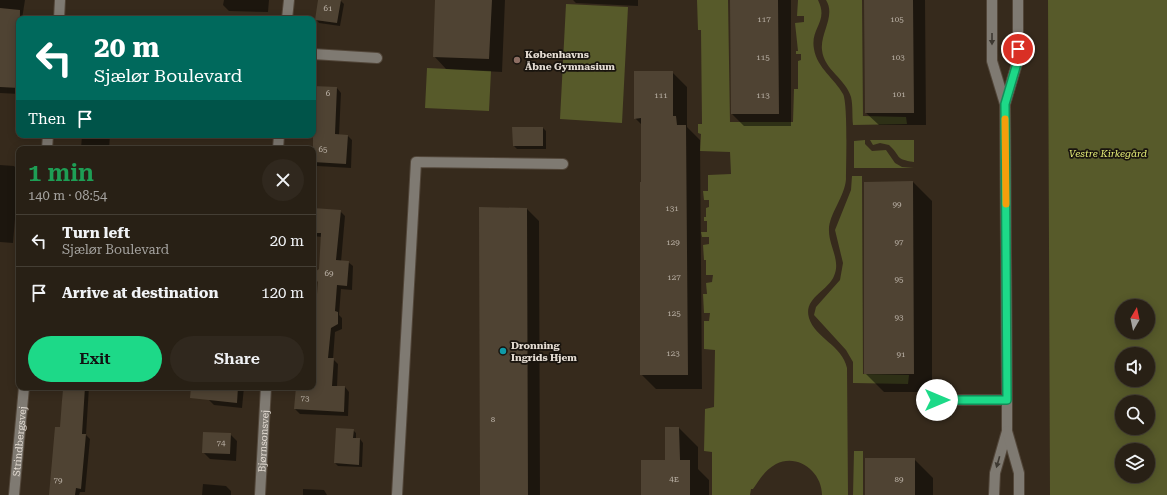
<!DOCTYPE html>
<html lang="en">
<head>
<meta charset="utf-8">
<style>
  body { margin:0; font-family:"Roboto Serif",serif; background:#30281e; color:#f1f3f6; height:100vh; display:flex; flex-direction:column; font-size:15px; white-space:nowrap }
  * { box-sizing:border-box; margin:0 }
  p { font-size:13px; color:#a5a3a0 }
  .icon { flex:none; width:22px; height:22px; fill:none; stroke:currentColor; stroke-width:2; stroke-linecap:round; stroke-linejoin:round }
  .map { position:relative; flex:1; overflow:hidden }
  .panel { position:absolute; left:16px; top:146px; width:300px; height:244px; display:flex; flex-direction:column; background:#282015; border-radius:8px; box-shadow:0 2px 10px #0003,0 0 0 1px #443e34 }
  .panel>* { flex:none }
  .hud { position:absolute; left:16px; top:16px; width:300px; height:122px; border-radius:8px; box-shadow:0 2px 10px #0003,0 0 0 1px #443e34; background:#00695c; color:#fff; overflow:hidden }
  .needle { width:26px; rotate:9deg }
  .buttons { position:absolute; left:1115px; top:299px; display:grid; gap:8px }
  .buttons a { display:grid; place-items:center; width:40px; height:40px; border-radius:50%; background:#282015; box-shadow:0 2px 10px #0003,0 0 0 1px #443e34; font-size:20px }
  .pin { position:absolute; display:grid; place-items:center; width:34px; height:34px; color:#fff; margin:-17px; border:2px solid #fff; border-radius:50%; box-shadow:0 1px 4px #0007 }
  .me { position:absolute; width:44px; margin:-22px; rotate:90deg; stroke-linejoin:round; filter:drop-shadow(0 0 3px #0008) }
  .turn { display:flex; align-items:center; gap:14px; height:84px; padding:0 12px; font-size:18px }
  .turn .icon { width:52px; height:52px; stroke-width:2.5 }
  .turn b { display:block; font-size:28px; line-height:34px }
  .then { display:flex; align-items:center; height:38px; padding:0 12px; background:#0003; gap:8px; font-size:15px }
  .round { display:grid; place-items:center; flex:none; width:42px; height:42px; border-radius:21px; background:#30281e }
  .headline { display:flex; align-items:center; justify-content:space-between; height:68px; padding:0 12px }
  h1 { font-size:24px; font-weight:600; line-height:30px; color:#1e9e55 }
  .cta { display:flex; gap:8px; margin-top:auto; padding:8px 12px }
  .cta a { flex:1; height:46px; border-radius:24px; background:#1dd988; color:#111; font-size:16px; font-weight:600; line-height:46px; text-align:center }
  .cta a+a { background:#30281e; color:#f1f3f6 }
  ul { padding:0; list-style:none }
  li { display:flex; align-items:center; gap:12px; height:52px; padding:0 12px; border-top:1px solid #443e34 }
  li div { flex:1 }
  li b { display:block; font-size:15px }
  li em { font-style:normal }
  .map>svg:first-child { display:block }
</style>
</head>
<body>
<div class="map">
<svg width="1167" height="495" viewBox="0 0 1167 495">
  <rect width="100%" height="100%" fill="#362a1c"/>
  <path fill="#575a2a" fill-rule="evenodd" d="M697,0H728L730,122H793L794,89H798V61L801,60V54H796V51H798L795,23L804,22V16H797L798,0H818C829,22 810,28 814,49C817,68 835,79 843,94C848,103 846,165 846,179C845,197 828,215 829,231C829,246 841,261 834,276C828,291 803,298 809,318C815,338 842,345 847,368L848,495H822C822,472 798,453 776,464C765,470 760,479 753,489H751L750,495H712V452L704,451L705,409L714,407L715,350L704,349V321H709L710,313H704L703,294H707L706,283L712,282L713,275H706V260H704L703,245L709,244V237H702L701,232H707V221H704V217H706V208L709,207V200H704L703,191H708V175L731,174L730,152L700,151L701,134L698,133V124H702L701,30H698Z
    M826,0H862L863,116L906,117L907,124L853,125C852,116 853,105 851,97C846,79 824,70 822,50C820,33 836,16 826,0Z
    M1048,0H1167V495H1050ZM1122,306H1148V332H1122ZM1122,354H1148V380H1122ZM1122,402H1148V428H1122ZM1122,450H1148V476H1122Z
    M566,4L628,7L622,123L560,119Z
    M427,68L491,71L489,111L425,108Z
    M865,140V144L872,151L886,150L895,163L902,167L914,168H854V141Z
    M870,140H914V162C894,159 902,157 889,145L880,143L873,145Z
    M852,176H862L863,374L909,375L908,384L853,383V362L846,350L814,315L816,307L840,280L843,263L835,230L851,190Z
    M854,451H863V495H853Z"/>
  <path fill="#0007" d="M0,0H25L22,19H19L0,38Z
    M224,0H269L268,12L229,11L223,5Z
    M319,0L341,1L344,4L340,26L319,23L316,19Z
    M436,0H505L502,72L446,69L434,56Z
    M573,0H638V6L576,3Z
    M731,0H791V126H744L732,114Z
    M865,0H925L926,125H879L866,113Z
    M0,67L19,68V94L0,93Z
    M672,72L687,87V127L700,140L702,389H656L641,374L642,125L635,118Z
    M313,87L337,88L341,93L339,135H347L352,140L351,168L317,166L313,162L315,117L313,115Z
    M513,128H543L546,131V149H517L514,146Z
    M82,135H110L109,149H81Z
    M0,165L14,166L19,171L13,243L0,242Z
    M913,182L932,201V392H884L865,373Z
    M313,209L340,211L345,216L341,262H348L353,266L352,290L341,289L339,315L342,318V329L335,332L333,359L338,364L337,387H345L349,392L348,416L300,414L295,409L297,387H313V307H317L319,281L313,274L320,269L322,237L313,236Z
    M527,209L539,221L540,495H481Z
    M63,387H89L86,435L90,439L85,492H80L79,495H50L61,429Z
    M206,387H244L242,408L214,405L208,399Z
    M679,428L698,447V469L709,480V495H642L666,461Z
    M353,430L356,433V439H360L363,443L362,467L338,466L335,463Z
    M230,434L237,441L236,461L210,459L203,452Z
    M914,459L933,478V495H866Z
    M203,484L226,486L231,491V495H202Z
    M303,489L324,490L327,495H303Z"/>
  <path fill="#4f4333" d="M318,0H341L337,23L315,20Z
    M435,0H492L489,59L433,57Z
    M730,0H778L779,114H731Z
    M864,0H913L914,113H865Z
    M0,8L20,10L19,88L0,87Z
    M634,71H673V116H676L677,125H686L688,375H640V182H641V118L634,119Z
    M313,86L337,87L335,134L348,135L346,164L313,162Z
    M512,127H543V146H513Z
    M913,181L914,374H864V182Z
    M479,207L527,208L528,495H480Z
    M313,208L341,210L336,260L349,261L347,286L337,285L335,311L338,312V324L331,328L328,358H334L332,386H345L344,412L294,409L296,387H313V306H316L318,282L313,276V273L319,269L321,233H313Z
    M63,387H85L82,434H86L81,489L76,488L75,495H49L55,427H60Z
    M191,387H238L237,403L190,398Z
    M665,427H679L680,460H690V495H641V460H665Z
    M336,428L354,429L353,438H360L359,465L334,463Z
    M203,432L231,433L230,454L202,453Z
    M865,458H915V495H865Z"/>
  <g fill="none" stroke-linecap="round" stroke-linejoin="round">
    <defs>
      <g id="minor">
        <path d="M992,0V61L1005,104L1007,400V431L995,473L994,495"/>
        <path d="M59,19L60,0"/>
        <path d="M287,19L289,0"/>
        <path d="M313,54L377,58"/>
        <path d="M1005,104L1018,60V0"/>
        <path d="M47,149L48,135"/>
        <path d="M278,149L279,135"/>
        <path d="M937,400H1007"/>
        <path d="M1007,431L1019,473V495"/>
        <path id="s1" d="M14,495L24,387"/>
        <path id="s2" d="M260,495L266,387"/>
        <path d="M397,495L416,162L563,164"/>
      </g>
    </defs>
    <use href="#minor" stroke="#524639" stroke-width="12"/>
    <use href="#minor" stroke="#7f7a72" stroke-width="10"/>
  </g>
  <defs><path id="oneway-solid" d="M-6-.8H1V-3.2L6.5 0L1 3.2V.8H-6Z"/></defs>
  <g fill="#3d3831">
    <use href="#oneway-solid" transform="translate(992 39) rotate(90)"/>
    <use href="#oneway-solid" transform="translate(998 462) rotate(106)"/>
  </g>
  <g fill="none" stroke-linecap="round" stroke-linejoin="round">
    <defs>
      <path id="route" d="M937,400H1007L1005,104L1018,60V49"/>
    </defs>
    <use href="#route" stroke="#138d58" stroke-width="10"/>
    <use href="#route" stroke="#1dd988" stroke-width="7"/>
    <path stroke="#f59e0b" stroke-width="7" d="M1005,119L1006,204"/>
  </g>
  <circle fill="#8d6e63" stroke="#19140e" stroke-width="1.5" cx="517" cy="60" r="4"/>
  <circle fill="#0f9aa8" stroke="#19140e" stroke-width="1.5" cx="503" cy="351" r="4"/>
  <g text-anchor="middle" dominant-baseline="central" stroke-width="3.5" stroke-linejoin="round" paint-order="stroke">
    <g font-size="8" fill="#beb5aa">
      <text x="328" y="8">61</text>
      <text x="764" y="19">117</text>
      <text x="897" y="19">105</text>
      <text x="763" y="57">115</text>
      <text x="898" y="57">103</text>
      <text x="328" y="93">6</text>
      <text x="899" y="94">101</text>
      <text x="661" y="95">111</text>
      <text x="763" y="95">113</text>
      <text x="323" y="149">65</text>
      <text x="897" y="204">99</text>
      <text x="672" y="208">131</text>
      <text x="673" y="242">129</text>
      <text x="899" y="242">97</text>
      <text x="329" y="273">69</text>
      <text x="674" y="277">127</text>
      <text x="899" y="279">95</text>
      <text x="674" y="313">125</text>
      <text x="899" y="317">93</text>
      <text x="673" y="353">123</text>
      <text x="901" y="354">91</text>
      <text x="305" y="398">73</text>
      <text x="493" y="419">8</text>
      <text x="221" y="443">74</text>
      <text x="674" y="479">4E</text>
      <text x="899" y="479">89</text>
      <text x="58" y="480">79</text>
    </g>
    <g font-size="10" font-weight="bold" fill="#e3dbd2" stroke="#19140e" text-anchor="start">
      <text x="525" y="54">Københavns<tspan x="525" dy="12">Åbne Gymnasium</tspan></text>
      <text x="511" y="345">Dronning<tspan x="511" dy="12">Ingrids Hjem</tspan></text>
    </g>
    <g font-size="10" font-style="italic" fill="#e6ee78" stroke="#19140e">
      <text x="1108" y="153">Vestre Kirkegård</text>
    </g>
    <g font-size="10" fill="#e3dbd2" stroke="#19140e">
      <text stroke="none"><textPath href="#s1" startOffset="54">Strindbergsvej</textPath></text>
      <text stroke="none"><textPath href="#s2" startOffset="54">Bjørnsonsvej</textPath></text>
    </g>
  </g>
</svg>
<div class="buttons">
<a><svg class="needle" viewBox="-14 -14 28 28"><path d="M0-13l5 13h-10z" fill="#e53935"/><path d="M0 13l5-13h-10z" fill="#a5a3a0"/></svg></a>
<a><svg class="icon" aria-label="sound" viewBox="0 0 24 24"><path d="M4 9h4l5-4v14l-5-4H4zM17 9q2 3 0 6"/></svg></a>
<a><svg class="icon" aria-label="search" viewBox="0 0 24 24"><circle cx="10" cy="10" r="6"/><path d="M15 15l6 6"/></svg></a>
<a><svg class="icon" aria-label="layers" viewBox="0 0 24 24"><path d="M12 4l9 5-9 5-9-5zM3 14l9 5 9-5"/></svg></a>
</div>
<div class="pin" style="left:1018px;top:49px;background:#d93025"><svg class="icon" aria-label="arrive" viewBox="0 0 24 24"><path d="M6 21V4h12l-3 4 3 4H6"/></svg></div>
<svg class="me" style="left:937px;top:400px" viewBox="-20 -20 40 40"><circle r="19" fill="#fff"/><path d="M0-13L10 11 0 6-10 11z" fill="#1dd988"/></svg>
<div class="hud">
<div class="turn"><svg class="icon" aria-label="left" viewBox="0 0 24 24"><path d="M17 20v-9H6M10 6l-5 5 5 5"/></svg><div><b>20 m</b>Sjælør Boulevard</div></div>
<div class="then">Then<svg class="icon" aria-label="arrive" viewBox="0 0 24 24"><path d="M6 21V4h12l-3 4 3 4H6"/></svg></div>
</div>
<section class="panel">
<div class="headline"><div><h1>1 min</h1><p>140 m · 08:54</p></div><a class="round"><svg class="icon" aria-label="close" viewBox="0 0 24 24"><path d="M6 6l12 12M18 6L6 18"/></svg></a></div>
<ul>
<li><svg class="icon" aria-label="left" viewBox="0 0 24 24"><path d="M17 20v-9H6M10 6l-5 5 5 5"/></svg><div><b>Turn left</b><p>Sjælør Boulevard</p></div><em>20 m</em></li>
<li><svg class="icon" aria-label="arrive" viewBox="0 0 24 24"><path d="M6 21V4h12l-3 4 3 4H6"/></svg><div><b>Arrive at destination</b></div><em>120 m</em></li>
</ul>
<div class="cta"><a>Exit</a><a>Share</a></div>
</section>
</div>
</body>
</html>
